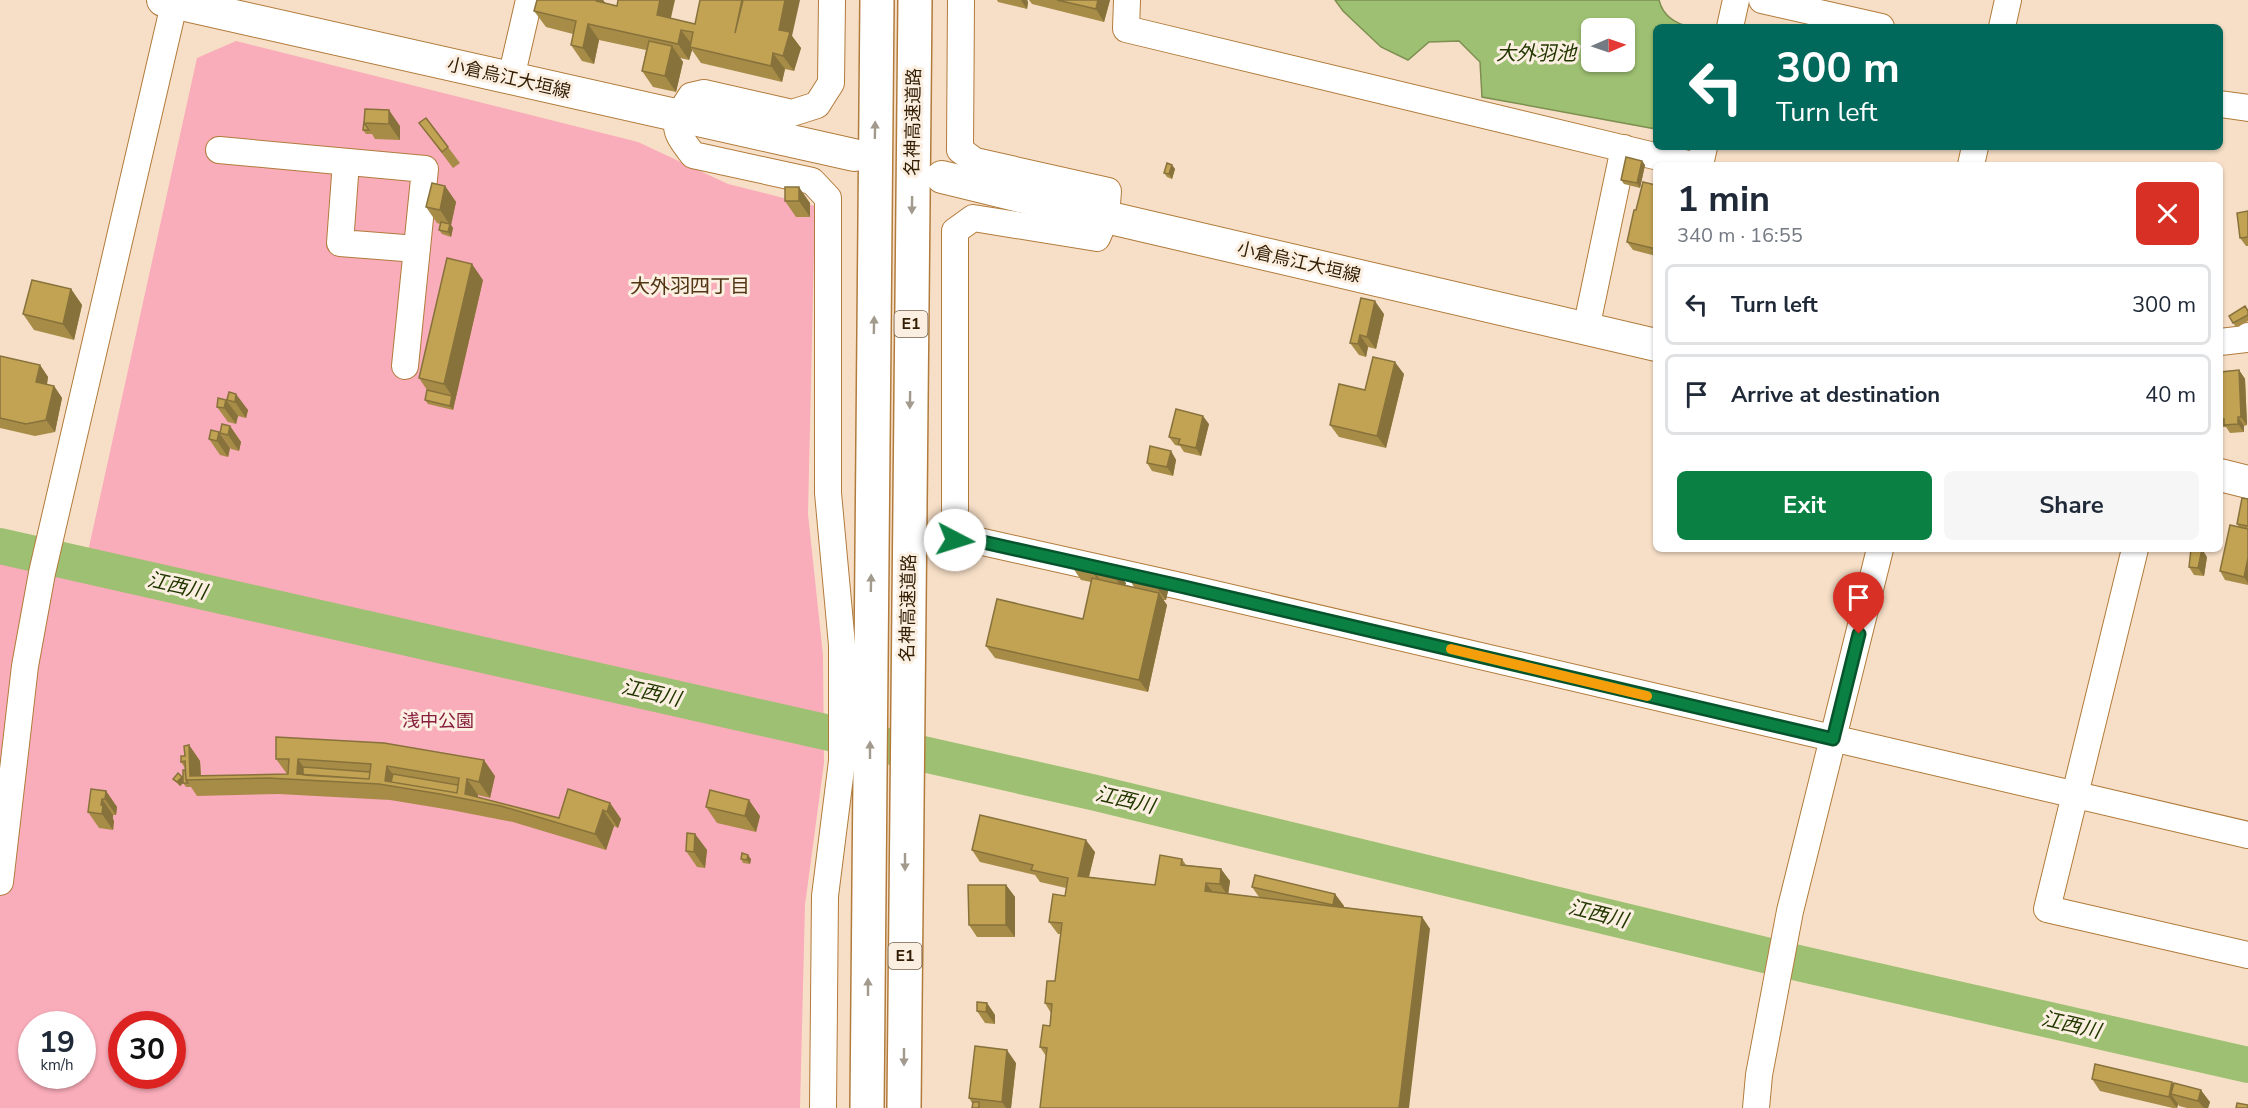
<!DOCTYPE html>
<html lang="en">
<head>
<meta charset="utf-8">
<style>
  body { margin:0; font-family:"Nunito Sans","Noto Sans JP",sans-serif; background:#f6f6f7; color:#1f2937; height:100vh; display:flex; flex-direction:column; font-size:22px; white-space:nowrap }
  * { box-sizing:border-box; margin:0 }
  p { font-size:20px; color:#747a83 }
  .icon { flex:none; width:33px; height:33px; fill:none; stroke:currentColor; stroke-width:2; stroke-linecap:round; stroke-linejoin:round }
  .map { position:relative; flex:1; overflow:hidden }
  .panel { position:absolute; left:1653px; top:162px; width:570px; height:390px; display:flex; flex-direction:column; background:#fff; border-radius:9px; box-shadow:0 2px 4px #0004 }
  .panel>* { flex:none }
  .hud { position:absolute; left:1653px; top:24px; width:570px; height:126px; border-radius:9px; box-shadow:0 2px 4px #0004; background:#00695c; color:#fff; overflow:hidden }
  .needle { width:39px; rotate:88deg }
  .fabs { position:absolute; left:1581px; top:18px; display:grid; gap:12px }
  .fabs a { display:grid; place-items:center; width:54px; height:54px; border-radius:9px; background:#fff; box-shadow:0 2px 4px #0004; font-size:30px }
  .speed { position:absolute; left:18px; top:1011px; display:flex; gap:12px; font-size:30px; font-weight:700; text-align:center }
  .speed>* { display:grid; place-content:center; width:78px; height:78px; border-radius:50%; background:#fff; box-shadow:0 2px 4px #0004; line-height:1 }
  .speed small { font-size:15px; font-weight:400 }
  .speed .limit { border:9px solid #d22; background:#fff; color:#111 }
  .pin { position:absolute; display:grid; place-items:center; width:51px; height:51px; color:#fff; margin:-62px -26px; border-radius:50% 50% 50% 0; rotate:-45deg; box-shadow:0 0 6px #0007 }
  .pin .icon { rotate:45deg }
  .me { position:absolute; width:66px; margin:-33px; rotate:95deg; stroke-linejoin:round; filter:drop-shadow(0 0 4px #0008) }
  .turn { display:flex; align-items:center; gap:21px; height:126px; padding:0 24px; font-size:27px }
  .turn .icon { width:78px; height:78px; stroke-width:2.5 }
  .turn b { display:block; font-size:42px; line-height:51px }
  .round { display:grid; place-items:center; flex:none; width:63px; height:63px; border-radius:9px; background:#f6f6f7 }
  .overview { display:flex; align-items:center; justify-content:space-between; height:102px; padding:0 24px }
  h1 { font-size:36px; font-weight:700; line-height:45px }
  .button { display:flex; gap:12px; margin-top:auto; padding:12px 24px }
  .button a { flex:1; height:69px; border-radius:9px; background:#0b8043; color:#fff; font-size:24px; font-weight:700; line-height:69px; text-align:center }
  .button a+a { background:#f6f6f7; color:#1f2937 }
  ul { padding:0; list-style:none }
  li { display:flex; align-items:center; gap:18px; height:81px; margin:0 12px 9px; padding:0 12px; border:3px solid #e0e1e3; border-radius:9px }
  li div { flex:1 }
  li b { display:block; font-size:22px }
  li em { font-style:normal }
  .map>svg:first-child { display:block }
</style>
</head>
<body>
<div class="map">
<svg width="2248" height="1108" viewBox="0 0 2248 1108">
  <rect width="100%" height="100%" fill="#f7dfc7"/>
  <path fill="#f9acb9" fill-rule="evenodd" d="M236,41L638,142L728,184L815,206L808,514L823,655L824,763L805,905L800,1108H0V546L85,565L197,58ZM32,1024H82V1076H32ZM122,1024H172V1076H122Z"/>
  <path fill="#9ec072" stroke="#7e8f51" stroke-width="1.5" fill-rule="evenodd" d="M1335,0H1659C1663,16 1676,24 1691,27H1656V129L1482,97L1480,62L1459,41L1429,42L1408,60L1381,47L1343,11ZM1592,28H1624V62H1592Z"/>
  <g fill="none" stroke-linecap="round" stroke-linejoin="round">
    <path stroke="#9ec072" stroke-width="36" d="M0,546L1096,793L1798,963L2248,1065"/>
    <defs>
      <path id="minor" d="M961,0L960,150L975,161L1108,191L1106,217L1097,238L973,218L955,231V540H974L1180,586L2248,835
        M1127,0L1126,29L1692,165
        M1762,0L1881,27
        M1730,27L1736,0
        M2002,27L2008,0
        M511,78L529,0
        M2220,104L2248,108
        M219,150L425,169L405,366
        M346,162L340,243L417,249
        M1700,165L1704,147
        M1971,165L1975,147
        M1586,329L1624,148
        M2220,342L2246,339L2248,336
        M2135,549L2047,909L2248,955
        M0,882L25,666L42,573L175,0
        M823,1108L825,896L842,761V645L828,493V198L812,181L693,155C672,128 672,125 691,96L704,93L792,113L817,105L831,83L832,0
        M1756,1108L1759,1075L1790,911L1880,549"/>
      <path id="major" d="M163,0L854,155
        M942,177L1106,217L1656,345
        M2220,475L2248,482"/>
      <path id="highway" d="M867,1108L877,0
        M904,1108L915,0"/>
    </defs>
    <use href="#minor" stroke="#b17b3b" stroke-width="28"/>
    <use href="#major" stroke="#b17b3b" stroke-width="34"/>
    <use href="#highway" stroke="#b17b3b" stroke-width="36"/>
    <use href="#minor" stroke="#fff" stroke-width="26"/>
    <use href="#major" stroke="#fff" stroke-width="32"/>
    <use href="#highway" stroke="#fff" stroke-width="33"/>
  </g>
  <path fill="#a78c48" d="M603,0L606,4L695,24L792,36L801,48L794,71L785,69L782,82L701,63L692,50L689,60L680,58L683,62L676,92L653,87L642,71L646,50L599,40L594,64L582,61L571,45L573,34L546,27L534,11Z
    M997,0H1027L1028,2L1027,9L998,2Z
    M1029,0H1110L1104,22L1032,4Z
    M364,121L400,126V140L375,139L372,134H366L363,130Z
    M419,123L448,147L460,163L453,168Z
    M1642,161L1645,165L1640,188L1624,184L1621,180Z
    M1172,165L1175,169L1172,179L1167,177L1164,173Z
    M1656,185V256L1633,250L1627,242L1636,210Z
    M445,186L456,202L451,225L453,228L451,237L442,234L439,230L440,224L437,223L426,207Z
    M785,187L810,203V217H796L785,201Z
    M2248,211V246H2246L2240,238Z
    M483,280L453,410L428,404L425,400L427,390L419,378Z
    M71,289L82,305L74,340L34,330L23,314Z
    M2248,310V321L2236,327L2233,323Z
    M1384,314L1376,349L1368,347L1366,357L1359,355L1350,343Z
    M0,356L40,365L48,377L47,385L54,386L62,398L55,432L35,436L0,428Z
    M2239,370L2245,379L2247,425L2244,426V432L2230,433L2226,427H2220V372Z
    M1404,374L1386,448L1339,437L1330,425L1365,390Z
    M229,392L248,410L246,418L238,416L236,424L228,422L217,407L226,400Z
    M1209,424L1201,456L1184,452L1180,446L1175,445L1169,437Z
    M230,426L241,442L239,451L231,449L220,433Z
    M219,432L230,448L228,457L220,455L209,439Z
    M1171,451L1176,460L1173,476L1152,471L1147,463Z
    M2248,499V585L2225,580L2220,571L2239,527L2237,524Z
    M2207,557L2204,576L2194,575L2189,567Z
    M1073,568L1097,569L1126,583L1125,585L1134,587L1131,582L1133,573L1168,591L1166,600H1163L1167,605L1148,692L995,658L986,646L1083,619L1091,582L1081,580Z
    M276,737L495,776L490,798L478,795V798L559,818L610,803L621,819L618,828L614,826L606,850L513,822L451,810L390,800L279,794L197,796L191,787H186L183,783L180,786L173,779L183,778L185,768L181,762L185,756L189,745L200,761L201,776L287,774L276,759Z
    M106,791L117,807L116,815H113V819L114,821L113,830L99,828L88,812Z
    M706,807L760,816L756,832L717,823Z
    M695,834L707,850L705,868L697,867L686,851Z
    M972,850L1095,852L1089,877L1155,885L1182,859L1186,865L1221,869L1230,881L1228,894L1259,897L1252,887L1335,894L1344,906L1343,907L1422,917L1430,929L1046,1056L1040,1047L1050,1026L1051,1013L1045,1003L1055,981L1061,934H1058L1049,922L1065,896L1066,888L1040,882L1035,875L980,862Z
    M741,859H751L750,864L743,863Z
    M1006,885L1015,897V937H977L969,925Z
    M987,1003L995,1015V1024L985,1023L977,1011Z
    M1016,1063L1011,1108H972V1103L969,1098Z
    M2092,1079L2174,1084L2210,1102L2208,1108H2187L2179,1106L2178,1104L2177,1108H2173L2100,1091Z"/>
  <path fill="#88723b" d="M596,0H603L609,8L596,1Z
    M660,0H675L668,31L657,15Z
    M785,0H800L792,36L801,48L794,71L783,56L779,30Z
    M1021,0H1027L1028,2L1027,9Z
    M1098,0H1110L1104,22L1096,9Z
    M588,24L599,40L594,64L583,48Z
    M681,30L693,46L690,47L692,50L689,60L678,44Z
    M672,46L683,62L676,92L665,76Z
    M773,53L785,69L782,82L771,66Z
    M389,110L400,126V140L389,124Z
    M1642,161L1645,165L1640,188L1637,183Z
    M1172,165L1175,169L1172,179L1169,174Z
    M445,186L456,202L451,225L453,228L451,237L448,232L450,225L440,210Z
    M799,187L810,203V217L799,201Z
    M472,264L483,280L453,410L450,406L452,396L444,384Z
    M71,289L82,305L74,340L63,324Z
    M1375,301L1384,314L1376,349L1367,337Z
    M1360,335L1368,347L1366,357L1358,344Z
    M1395,362L1404,374L1386,448L1377,436Z
    M40,365L48,377L45,394L36,382Z
    M2239,370L2245,379L2247,425L2241,417Z
    M54,386L62,398L55,432L46,420Z
    M236,394L248,410L246,418L235,402Z
    M226,400L238,416L236,424L224,408Z
    M1203,416L1209,424L1201,456L1196,448Z
    M2238,417L2244,426V432L2238,424Z
    M230,426L241,442L239,451L228,435Z
    M219,432L230,448L228,457L217,441Z
    M1171,451L1176,460L1173,476L1167,467Z
    M2202,549L2207,557L2204,576L2198,568Z
    M2248,558V583L2244,577Z
    M1095,566L1102,575L1096,574L1102,583V585L1093,573Z
    M1117,571L1126,583L1124,591L1116,579Z
    M1159,579L1168,591L1166,600L1157,588Z
    M1159,593L1167,605L1148,692L1139,680Z
    M189,745L200,761L201,780L190,775Z
    M298,759L309,775L297,774Z
    M484,760L495,776L490,798L479,782Z
    M387,766L398,782L385,781Z
    M182,777L185,781L180,786L177,782Z
    M467,779L478,795L477,801L462,798Z
    M106,791L117,807L116,815L105,799Z
    M102,799L113,815V819L114,821L113,830L102,814L101,805Z
    M749,800L760,816L756,832L745,816Z
    M610,803L621,819L618,828L607,812Z
    M603,810L614,826L606,850L595,834Z
    M695,834L707,850L705,868L694,852Z
    M1086,840L1095,852L1086,888L1078,876Z
    M748,855L751,859L750,864L747,860Z
    M1221,869L1230,881L1228,896L1220,884Z
    M1206,883L1215,895L1205,891Z
    M1006,885L1015,897V937L1006,925Z
    M1335,894L1344,906L1341,917L1333,905Z
    M1422,917L1430,929L1409,1108H1399Z
    M987,1003L995,1015V1024L986,1012Z
    M1007,1050L1016,1063L1011,1108H1006L1002,1102Z
    M2172,1082L2181,1094H2171L2178,1104L2177,1108L2169,1097Z
    M2201,1090L2210,1102L2208,1108H2204L2198,1101Z"/>
  <path fill="#c2a354" stroke="#88723b" stroke-width="1.5" fill-rule="evenodd" d="M537,0H596V1L617,6L618,0H660L657,15L695,24L700,0H742L735,33L743,0H785L779,30L790,32L783,56L773,53L771,66L690,47L693,32L681,30L678,44L588,24L583,48L571,45L576,21L534,11Z
    M1057,0H1098L1096,9Z
    M649,41L672,46L665,76L642,71Z
    M365,109L389,110V124L364,123Z
    M426,118L448,147L442,152L419,123Z
    M364,121V123L369,130H363Z
    M1626,157L1642,161L1637,183L1621,180Z
    M1167,163L1172,165L1169,174L1164,173Z
    M1643,182L1656,185V249L1627,242L1634,210H1636Z
    M432,183L445,186L440,210L426,207Z
    M785,187H799V201H785Z
    M2248,211V237L2240,238L2237,213Z
    M441,222L450,224L448,232L439,230Z
    M447,258L472,264L444,384L419,378Z
    M32,280L71,289L63,324L23,314Z
    M1361,298L1375,301L1367,337L1360,335L1358,344L1350,343Z
    M2245,306L2248,311V315L2233,323L2229,316Z
    M0,356L40,365L36,382L54,386L46,420L26,424L0,418Z
    M1373,357L1395,362L1377,436L1330,425L1339,384L1365,390Z
    M2239,370L2241,417H2238V424L2224,425V419H2220V372Z
    M427,390L452,396L450,406L425,400Z
    M229,392L236,394L235,402L227,400Z
    M218,398L226,400L224,408L217,407Z
    M1176,409L1203,416L1196,448L1178,444L1180,439L1169,437Z
    M222,424L230,426L228,435L220,433Z
    M211,430L219,432L217,441L209,439Z
    M1150,446L1171,451L1167,467L1147,463Z
    M2242,498L2248,499V526L2237,524Z
    M2230,525L2248,529V558L2244,577L2220,571Z
    M2191,549H2202L2198,568L2189,567Z
    M1074,561L1095,566L1093,573L1073,568Z
    M1098,566L1117,571L1116,579L1096,574Z
    M1133,573L1159,579L1157,588L1131,582Z
    M1092,578L1159,593L1139,680L986,646L997,599L1083,619Z
    M276,737L384,743L484,760L479,782L467,779L465,794L559,818L568,789L610,803L607,812L603,810L595,834L501,806L440,794L379,784L268,778L186,780L185,761L181,762V756H185L184,746L189,745L190,776L288,774L289,759H276ZM298,759L371,764L369,779L297,774ZM387,766L459,778L457,793L385,781Z
    M303,767L370,772L369,779L303,775Z
    M183,770H185L186,780L188,783H183Z
    M178,773L182,777L177,782L173,779Z
    M393,774L458,785L457,793L391,782Z
    M91,789L106,791L105,799H102L101,805H103L102,814L88,812Z
    M710,790L749,800L745,816L706,807Z
    M980,815L1086,840L1078,876L1155,885L1160,855L1182,859L1181,865L1221,869L1220,884L1206,883L1205,891L1422,917L1399,1108H1040L1047,1048L1040,1047L1043,1025L1050,1026L1052,1004L1045,1003L1047,981H1055L1062,923L1049,922L1053,894L1065,896L1068,878L1031,870L1033,865L972,850Z
    M687,833L695,834L694,852L686,851Z
    M742,853L748,855L747,860L741,859Z
    M1255,875L1335,894L1333,905L1252,887Z
    M968,885H1006V925H969Z
    M977,1002L987,1003L986,1012L977,1011Z
    M975,1046L1007,1050L1002,1102L969,1098Z
    M2095,1064L2172,1082L2169,1097L2092,1079Z
    M2174,1083L2201,1090L2198,1101L2171,1094Z
    M973,1102H979V1108H972Z
    M2237,1103L2248,1105V1108H2236Z"/>
  <defs><path id="oneway-solid" d="M-6-.8H1V-3.2L6.5 0L1 3.2V.8H-6Z" transform="scale(1.5)"/></defs>
  <g fill="#a39a8e">
    <use href="#oneway-solid" transform="translate(875 130) rotate(-89)"/>
    <use href="#oneway-solid" transform="translate(912 205) rotate(91)"/>
    <use href="#oneway-solid" transform="translate(874 325) rotate(-89)"/>
    <use href="#oneway-solid" transform="translate(910 400) rotate(91)"/>
    <use href="#oneway-solid" transform="translate(871 583) rotate(-89)"/>
    <use href="#oneway-solid" transform="translate(870 750) rotate(-90)"/>
    <use href="#oneway-solid" transform="translate(905 862) rotate(90)"/>
    <use href="#oneway-solid" transform="translate(868 987) rotate(-90)"/>
    <use href="#oneway-solid" transform="translate(904 1057) rotate(90)"/>
  </g>
  <g fill="none" stroke-linecap="round" stroke-linejoin="round">
    <defs>
      <path id="route" d="M955,540H974L1180,586L1833,739L1859,634"/>
    </defs>
    <use href="#route" stroke="#07532c" stroke-width="15"/>
    <use href="#route" stroke="#0b8043" stroke-width="10"/>
    <path stroke="#f59e0b" stroke-width="10" d="M1451,649L1647,696"/>
  </g>
  <g text-anchor="middle" dominant-baseline="central" stroke-width="6" stroke-linejoin="round" paint-order="stroke">
    <g fill="#fbefe2" stroke="#6f5d46" stroke-width="1.5">
      <rect x="894.5" y="311" width="33" height="26" rx="4.5"/>
      <rect x="888.5" y="943" width="33" height="26" rx="4.5"/>
    </g>
    <g font-size="16" font-weight="bold" fill="#331e03">
      <text x="911" y="324">E1</text>
      <text x="905" y="956">E1</text>
    </g>
    <g font-size="18" fill="#331e03" stroke="#fbefe2">
      <text transform="translate(509 78) rotate(13)">小倉烏江大垣線</text>
      <text transform="translate(913 122) rotate(-89)">名神高速道路</text>
      <text transform="translate(1299 262) rotate(13)">小倉烏江大垣線</text>
      <text transform="translate(908 608) rotate(-89)">名神高速道路</text>
    </g>
    <g font-size="18" fill="#871e3d" stroke="#fbefe2">
      <text x="438" y="721">浅中公園</text>
    </g>
    <g font-size="20" font-style="italic" fill="#233800" stroke="#fbefe2">
      <text x="1536" y="53">大外羽池</text>
      <text transform="translate(177 586) rotate(13)">江西川</text>
      <text transform="translate(651 693) rotate(13)">江西川</text>
      <text transform="translate(1125 800) rotate(13)">江西川</text>
      <text transform="translate(1598 914) rotate(14)">江西川</text>
      <text transform="translate(2071 1025) rotate(13)">江西川</text>
    </g>
    <g font-size="20" fill="#523513" stroke="#fbefe2">
      <text x="690" y="286">大外羽四丁目</text>
    </g>
  </g>
</svg>
<div class="fabs">
<a><svg class="needle" viewBox="-14 -14 28 28"><path d="M0-13l5 13h-10z" fill="#e53935"/><path d="M0 13l5-13h-10z" fill="#747a83"/></svg></a>
</div>
<div class="speed"><div>19<small>km/h</small></div><div class="limit">30</div></div>
<div class="pin" style="left:1859px;top:634px;background:#d93025"><svg class="icon" aria-label="arrive" viewBox="0 0 24 24"><path d="M6 21V4h12l-3 4 3 4H6"/></svg></div>
<svg class="me" style="left:955px;top:540px" viewBox="-20 -20 40 40"><circle r="19" fill="#fff"/><path d="M0-13L10 11 0 6-10 11z" fill="#0b8043"/></svg>
<div class="hud">
<div class="turn"><svg class="icon" aria-label="left" viewBox="0 0 24 24"><path d="M17 20v-9H6M10 6l-5 5 5 5"/></svg><div><b>300 m</b>Turn left</div></div>
</div>
<section class="panel">
<div class="overview"><div><h1>1 min</h1><p>340 m · 16:55</p></div><a class="round" style="background:#d93025;color:#fff"><svg class="icon" aria-label="close" viewBox="0 0 24 24"><path d="M6 6l12 12M18 6L6 18"/></svg></a></div>
<ul>
<li><svg class="icon" aria-label="left" viewBox="0 0 24 24"><path d="M17 20v-9H6M10 6l-5 5 5 5"/></svg><div><b>Turn left</b></div><em>300 m</em></li>
<li><svg class="icon" aria-label="arrive" viewBox="0 0 24 24"><path d="M6 21V4h12l-3 4 3 4H6"/></svg><div><b>Arrive at destination</b></div><em>40 m</em></li>
</ul>
<div class="button"><a>Exit</a><a>Share</a></div>
</section>
</div>
</body>
</html>
